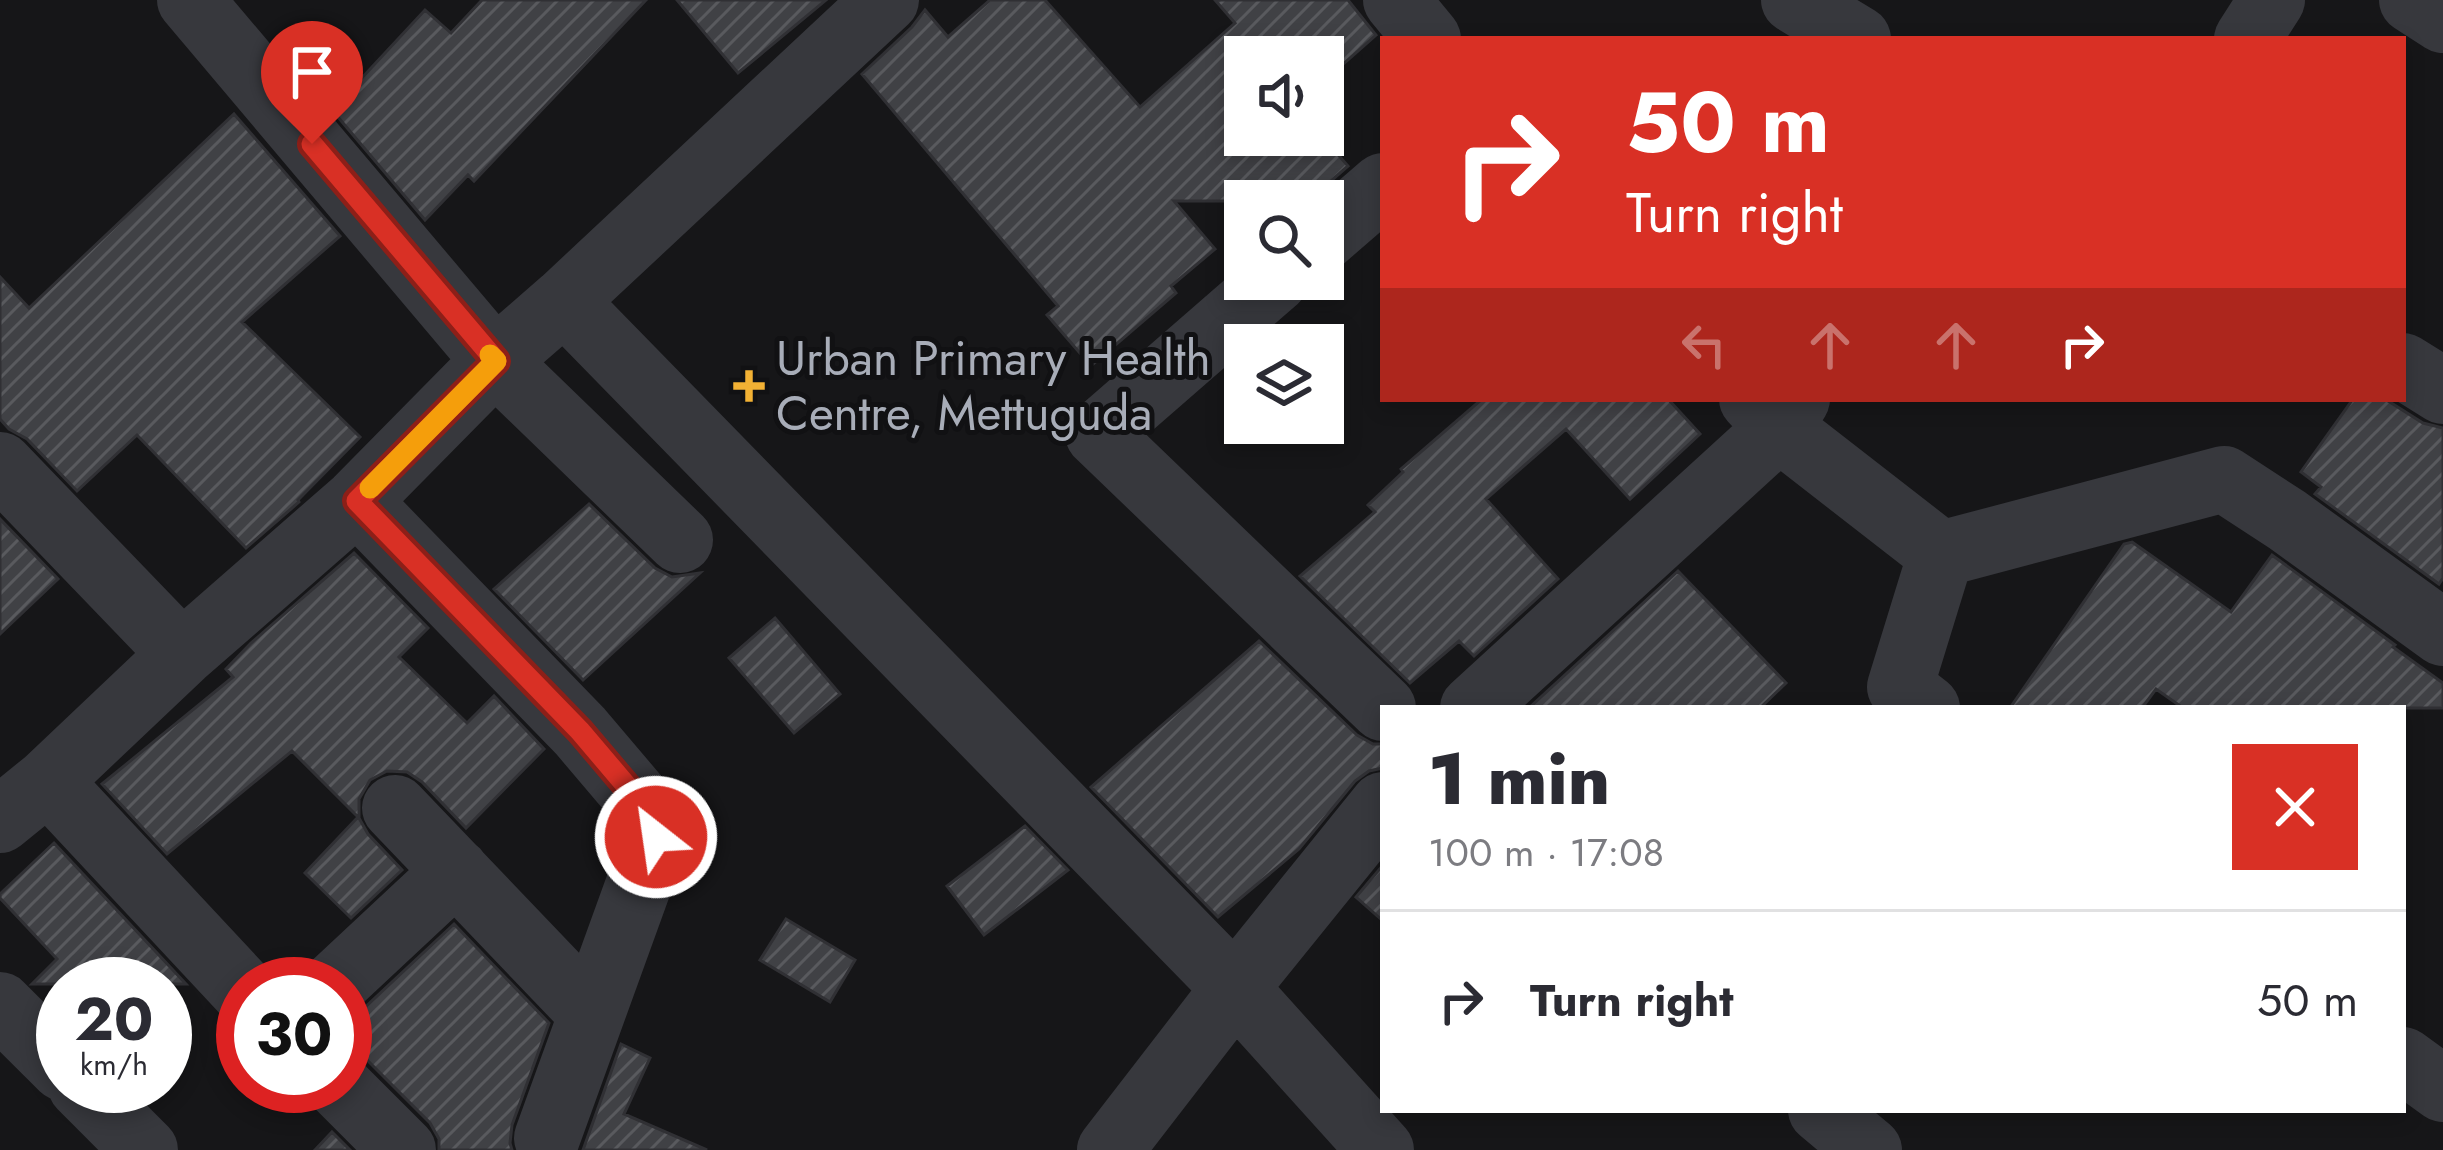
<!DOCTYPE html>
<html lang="en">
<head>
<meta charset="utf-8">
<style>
  body { margin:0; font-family:Jost,sans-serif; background:#f7f7f7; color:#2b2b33; height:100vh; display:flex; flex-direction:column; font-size:45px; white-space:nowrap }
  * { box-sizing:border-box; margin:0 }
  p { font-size:39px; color:#7c7c81 }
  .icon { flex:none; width:66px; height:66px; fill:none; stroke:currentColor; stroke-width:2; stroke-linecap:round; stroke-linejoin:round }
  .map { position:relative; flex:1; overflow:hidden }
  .details { position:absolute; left:1380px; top:705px; width:1026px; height:408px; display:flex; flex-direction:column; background:#fff; border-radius:0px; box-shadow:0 6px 18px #0003 }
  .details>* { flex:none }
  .banner { position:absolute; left:1380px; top:36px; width:1026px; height:366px; border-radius:0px; box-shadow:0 6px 18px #0003; background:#d93025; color:#fff; overflow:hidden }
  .fabs { position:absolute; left:1224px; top:36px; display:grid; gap:24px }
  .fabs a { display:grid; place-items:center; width:120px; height:120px; border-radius:0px; background:#fff; box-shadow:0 6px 18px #0003; font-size:60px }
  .speed { position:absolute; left:36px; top:957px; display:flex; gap:24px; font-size:60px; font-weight:700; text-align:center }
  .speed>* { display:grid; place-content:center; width:156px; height:156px; border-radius:50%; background:#fff; box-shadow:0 6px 18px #0003; line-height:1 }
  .speed small { font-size:30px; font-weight:400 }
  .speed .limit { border:18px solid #d22; background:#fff; color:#111 }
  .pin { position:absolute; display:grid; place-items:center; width:102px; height:102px; color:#fff; margin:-123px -51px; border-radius:50% 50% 50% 0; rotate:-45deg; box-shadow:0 0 12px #0007 }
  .pin .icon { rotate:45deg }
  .me { position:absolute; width:132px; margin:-66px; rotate:330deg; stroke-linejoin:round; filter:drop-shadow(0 0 9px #0008) }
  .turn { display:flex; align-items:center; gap:42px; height:252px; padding:0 48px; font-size:54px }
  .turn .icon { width:156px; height:156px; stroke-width:2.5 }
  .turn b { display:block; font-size:84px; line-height:102px }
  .lanes { display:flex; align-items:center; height:114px; padding:0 48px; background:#0003; justify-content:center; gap:60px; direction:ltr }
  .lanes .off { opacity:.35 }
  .round { display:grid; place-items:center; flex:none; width:126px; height:126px; border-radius:0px; background:#f7f7f7 }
  .overview { display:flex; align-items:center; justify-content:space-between; height:204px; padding:0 48px }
  h1 { font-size:72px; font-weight:800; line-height:90px }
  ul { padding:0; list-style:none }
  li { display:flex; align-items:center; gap:36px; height:180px; padding:0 48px; border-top:3px solid #e1e1e2 }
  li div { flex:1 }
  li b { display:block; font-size:45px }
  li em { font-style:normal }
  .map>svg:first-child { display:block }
</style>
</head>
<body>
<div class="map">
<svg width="2443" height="1150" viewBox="0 0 2443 1150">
  <defs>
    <pattern id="building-hatch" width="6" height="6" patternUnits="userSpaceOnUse" patternTransform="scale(3)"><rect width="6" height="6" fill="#404145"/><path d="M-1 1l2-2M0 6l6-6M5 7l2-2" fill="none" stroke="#595a5e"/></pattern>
  </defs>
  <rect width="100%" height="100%" fill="#161618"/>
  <path fill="url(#building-hatch)" stroke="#303034" stroke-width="3" d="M482,0H646L474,181L468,175L425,220L332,110L425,10L451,33Z
    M677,0H826L738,73Z
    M990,0H1045L1140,107L1235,23L1215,0H1348L1376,35L1323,82V57H1245V135H1321L1348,166L1308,201H1174L1215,249L1171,286L1176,293L1091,366L1047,315L1058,306L862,74L912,27L925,10L948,37Z
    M234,114L340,236L242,322L360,437L298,500L299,502L246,548L137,435L77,491L27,439L9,429L0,419V277L29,308Z
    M1482,399H1668L1700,434L1630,499L1566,429L1486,499L1558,579L1474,656L1459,641L1410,683L1300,576L1375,512L1368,505L1403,472L1401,469Z
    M2353,399H2385L2423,423L2443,428V578L2439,584L2315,494L2321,487L2301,472Z
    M589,504L655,568L672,577L700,573L583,680L494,589Z
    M0,519L58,579L0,634Z
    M2132,542L2231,612L2272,555L2395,645L2393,647L2443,683V708H2183L2156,689L2142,708H2010L2124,544Z
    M354,553L428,628L399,657L467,723L494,696L544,749L466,828L422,782L407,772L387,771L370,780L359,799V818L368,834L402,870L351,918L305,873L358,817L292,751L167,854L102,784L233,677L226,669L251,643Z
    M1678,571L1786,683L1760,708H1529Z
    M775,618L840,694L794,733L729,658Z
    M1259,641L1357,735L1373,744H1383V768L1369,771L1355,781L1299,849L1218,917L1091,787Z
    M1025,826L1068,870L984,935L947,886Z
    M54,843L186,984H32L57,959L0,898V894Z
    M1383,865V921L1356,897Z
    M786,919L855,960L830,1002L760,960Z
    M454,924L549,1023L512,1125L510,1143L512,1150H439V1139L430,1123L366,1059L345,1050V1020L361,1011Z
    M621,1044L650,1058L624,1114L707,1150H583Z
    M332,1132L350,1150H315Z"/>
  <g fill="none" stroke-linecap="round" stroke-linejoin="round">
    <path stroke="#37383d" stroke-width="66" d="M190,0L495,361L680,540
      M1396,0L1428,39
      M1794,0L1858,39
      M2412,0L2443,20
      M2247,39L2272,0
      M1323,238L1383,186
      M1276,279L1098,434L1383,708
      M564,301L1235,988L1381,1150
      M2403,366L2443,391
      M1752,399L1779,428L1941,554L2224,479L2287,520L2443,633
      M0,465L182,654
      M357,501L580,731L647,810L656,837L547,1138
      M1473,708L1779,428L1797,399
      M1927,708L1900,687L1941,554
      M48,781L243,990
      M395,808L592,1014
      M0,820L48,781L182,654L357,501L495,361L564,301L886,0
      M335,984L456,871
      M0,1005L63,1068
      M2403,1060L2443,1089
      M81,1086L145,1150
      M339,1086L403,1150
      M1821,1110L1869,1150
      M1110,1150L1235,988L1383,805"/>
  </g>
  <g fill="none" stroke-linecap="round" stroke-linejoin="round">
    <defs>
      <path id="route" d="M312,144L496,361L357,501L580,731L647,810L656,837"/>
    </defs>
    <use href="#route" stroke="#8d1f18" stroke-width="30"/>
    <use href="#route" stroke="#d93025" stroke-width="21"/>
    <path stroke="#f59e0b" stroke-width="21" d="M370,488L496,361L490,355"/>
  </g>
  <path fill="#f2b134" stroke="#111113" stroke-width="4.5" d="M743 368h12v12h12v12h-12v12h-12v-12h-12v-12h12z"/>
  <g text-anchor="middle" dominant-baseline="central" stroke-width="10" stroke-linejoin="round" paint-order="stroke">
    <g font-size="48" fill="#a8adb8" stroke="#111113" text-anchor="start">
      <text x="776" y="358">Urban Primary Health<tspan x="776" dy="55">Centre, Mettuguda</tspan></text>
    </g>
  </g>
</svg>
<div class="fabs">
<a><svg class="icon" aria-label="sound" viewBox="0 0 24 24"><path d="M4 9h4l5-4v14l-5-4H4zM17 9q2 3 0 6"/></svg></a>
<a><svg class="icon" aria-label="search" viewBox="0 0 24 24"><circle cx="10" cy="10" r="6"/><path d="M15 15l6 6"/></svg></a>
<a><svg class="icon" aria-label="layers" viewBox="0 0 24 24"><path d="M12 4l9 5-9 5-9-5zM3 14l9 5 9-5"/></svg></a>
</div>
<div class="speed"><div>20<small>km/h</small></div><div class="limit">30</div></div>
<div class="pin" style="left:312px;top:144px;background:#d93025"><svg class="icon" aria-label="arrive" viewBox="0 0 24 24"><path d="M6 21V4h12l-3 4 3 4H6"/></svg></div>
<svg class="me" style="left:656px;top:837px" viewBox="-20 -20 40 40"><circle r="17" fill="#d93025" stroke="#fff" stroke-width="3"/><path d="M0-11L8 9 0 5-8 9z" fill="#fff"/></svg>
<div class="banner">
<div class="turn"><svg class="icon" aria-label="right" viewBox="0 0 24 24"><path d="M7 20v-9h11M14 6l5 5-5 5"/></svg><div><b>50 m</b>Turn right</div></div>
<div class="lanes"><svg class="icon off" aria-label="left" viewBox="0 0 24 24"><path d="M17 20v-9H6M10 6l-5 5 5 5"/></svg><svg class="icon off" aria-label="ahead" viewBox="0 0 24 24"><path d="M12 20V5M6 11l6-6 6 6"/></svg><svg class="icon off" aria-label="ahead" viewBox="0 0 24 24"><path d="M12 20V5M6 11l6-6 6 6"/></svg><svg class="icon" aria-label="right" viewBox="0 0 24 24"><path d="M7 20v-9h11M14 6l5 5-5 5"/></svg></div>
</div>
<section class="details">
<div class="overview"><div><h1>1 min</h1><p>100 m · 17:08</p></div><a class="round" style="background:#d93025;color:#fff"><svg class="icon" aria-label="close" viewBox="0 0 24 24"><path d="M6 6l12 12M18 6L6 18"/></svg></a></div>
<ul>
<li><svg class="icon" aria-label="right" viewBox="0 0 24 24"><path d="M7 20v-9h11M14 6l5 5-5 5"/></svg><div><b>Turn right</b></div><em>50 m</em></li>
</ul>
</section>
</div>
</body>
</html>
